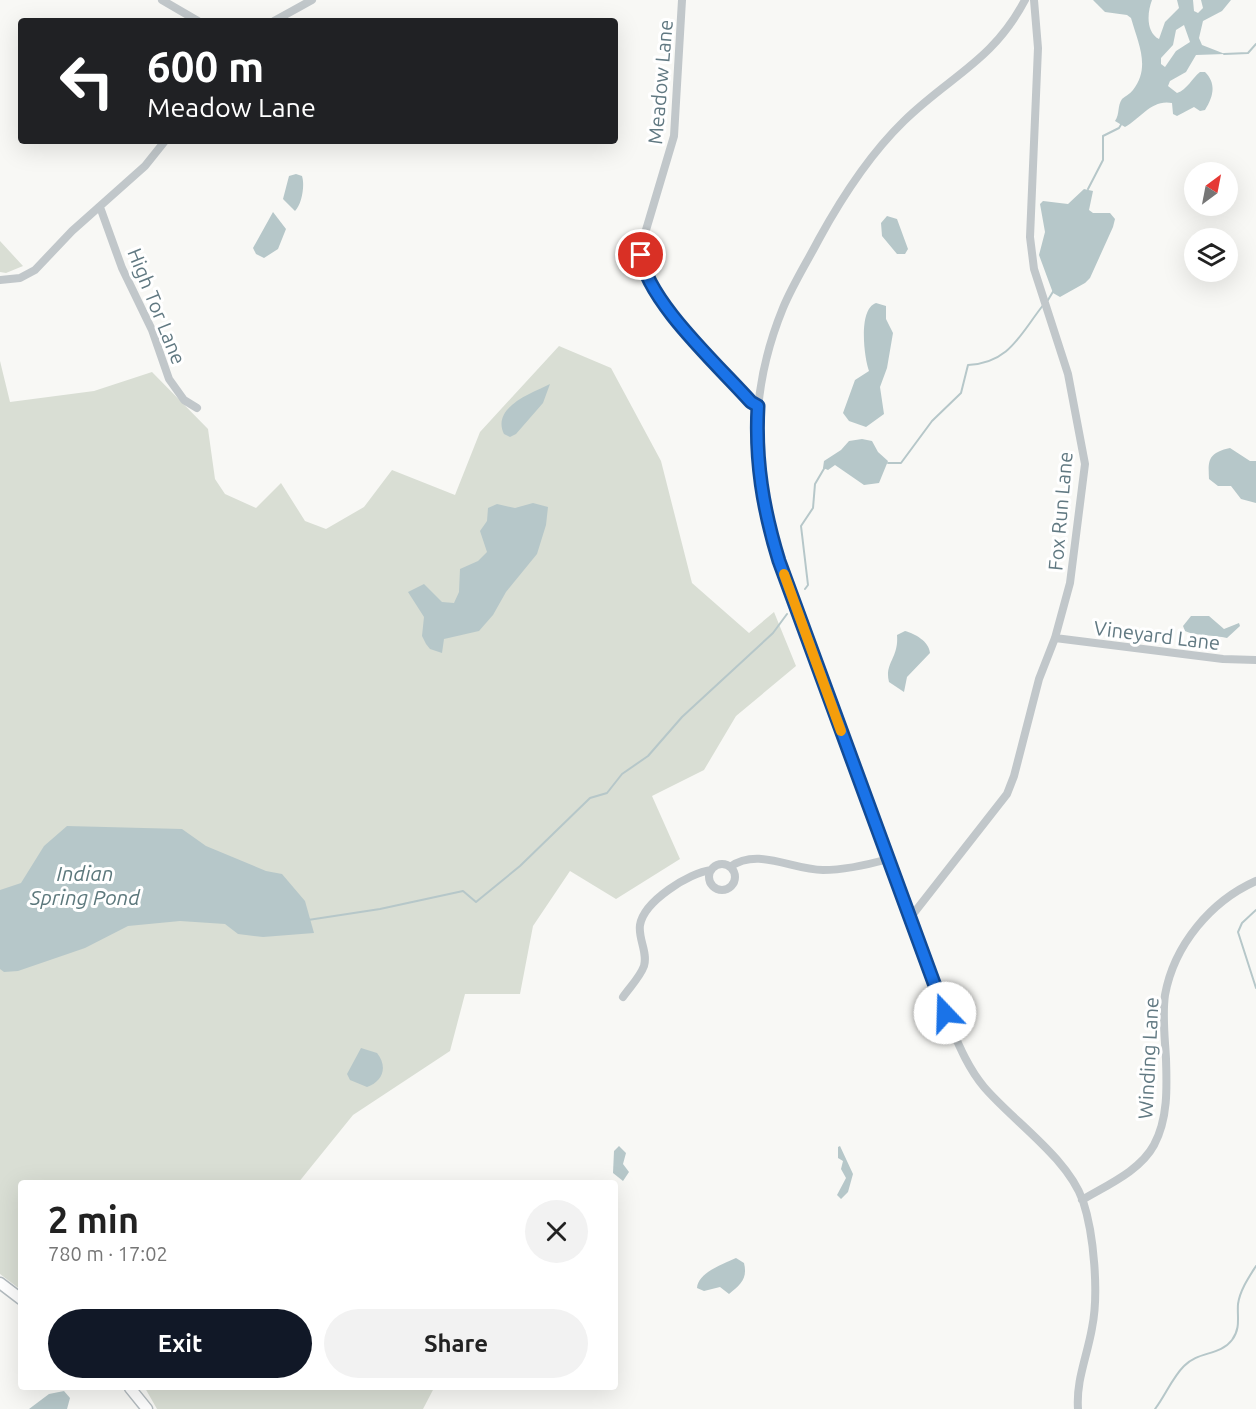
<!DOCTYPE html>
<html lang="en">
<head>
<meta charset="utf-8">
<style>
  body { margin:0; font-family:Ubuntu,sans-serif; background:#f2f2f2; color:#222; height:100vh; display:flex; flex-direction:column; font-size:22px; white-space:nowrap }
  * { box-sizing:border-box; margin:0 }
  p { font-size:20px; color:#767676 }
  .icon { flex:none; width:33px; height:33px; fill:none; stroke:currentColor; stroke-width:2; stroke-linecap:round; stroke-linejoin:round }
  .map { position:relative; flex:1; overflow:hidden }
  .details { position:absolute; left:18px; top:1180px; width:600px; height:210px; display:flex; flex-direction:column; background:#fff; border-radius:6px; box-shadow:0 6px 24px #0002 }
  .details>* { flex:none }
  .top-card { position:absolute; left:18px; top:18px; width:600px; height:126px; border-radius:6px; box-shadow:0 6px 24px #0002; background:#202124; color:#fff; overflow:hidden }
  .needle { width:39px; rotate:32deg }
  .fabs { position:absolute; left:1184px; top:162px; display:grid; gap:12px }
  .fabs a { display:grid; place-items:center; width:54px; height:54px; border-radius:50%; background:#fff; box-shadow:0 6px 24px #0002; font-size:30px }
  .pin { position:absolute; display:grid; place-items:center; width:51px; height:51px; color:#fff; margin:-26px; border:3px solid #fff; border-radius:50%; box-shadow:0 2px 6px #0007 }
  .me { position:absolute; width:66px; margin:-33px; rotate:339deg; stroke-linejoin:round; filter:drop-shadow(0 0 4px #0008) }
  .turn { display:flex; align-items:center; gap:21px; height:126px; padding:0 30px; font-size:27px }
  .turn .icon { width:78px; height:78px; stroke-width:2.5 }
  .turn b { display:block; font-size:42px; line-height:51px }
  .round { display:grid; place-items:center; flex:none; width:63px; height:63px; border-radius:32px; background:#f2f2f2 }
  .overview { display:flex; align-items:center; justify-content:space-between; height:102px; padding:0 30px }
  h1 { font-size:36px; font-weight:700; line-height:45px }
  .action { display:flex; gap:12px; margin-top:auto; padding:12px 30px }
  .action a { flex:1; height:69px; border-radius:36px; background:#111827; color:#fff; font-size:24px; font-weight:700; line-height:69px; text-align:center }
  .action a+a { background:#f2f2f2; color:#222 }
  .map>svg:first-child { display:block }
</style>
</head>
<body>
<div class="map">
<svg width="1256" height="1409" viewBox="0 0 1256 1409">
  <rect width="100%" height="100%" fill="#f8f8f5"/>
  <path fill="#d9ded4" d="M0,241L23,266L6,273L0,272Z
    M559,346L611,368L661,461L692,583L749,633L774,612L796,666L736,716L704,770L652,796L680,859L616,899L570,871L533,926L520,994H465L450,1051L353,1115L298,1183L21,1184V1290L0,1274V361L10,402L94,391L152,372L208,429L215,479L225,494L256,508L281,483L305,521L326,529L364,507L392,470L455,495L480,432Z
    M145,1388H434L423,1409H157Z"/>
  <path fill="#b6c7c9" fill-rule="evenodd" d="M1093,0H1152C1147,13 1146,32 1159,39L1165,22L1179,8L1177,0H1193L1194,11L1198,13L1203,8L1201,0H1231L1222,11L1203,21L1199,38L1202,45L1225,54L1196,55L1186,72L1170,81L1168,86L1177,93C1187,90 1192,78 1200,72H1205C1217,84 1213,97 1205,110L1200,111L1194,107L1177,116L1173,114L1172,103C1152,99 1141,118 1125,127L1115,121C1120,114 1117,106 1122,99C1125,96 1130,94 1133,90C1151,67 1138,43 1131,18L1127,15L1105,12ZM1184,25L1190,42L1176,51L1165,67L1161,64V58L1173,45L1176,30Z
    M296,174L302,176C305,185 302,204 295,211L283,199L289,176Z
    M1084,189L1093,191L1089,210L1093,213H1110L1115,219L1113,227L1090,278L1085,283L1060,297L1053,293L1039,255L1045,232L1040,204L1043,201L1068,204Z
    M273,212L286,229L278,249L264,258L256,254L253,248Z
    M887,216L897,219L908,249L905,254H897L882,236L881,223Z
    M876,303L886,306V319L893,333L887,368L880,387L884,414L866,427L849,421L843,413L855,380L869,371C864,357 858,309 876,303Z
    M550,384L543,403L516,434L510,437L504,434C491,407 532,393 550,384Z
    M862,439L872,441L878,452L888,461L879,483L864,485L835,465L828,470L823,468L824,461L841,450L849,441Z
    M1230,448L1250,461H1256V503L1241,499L1231,486H1218L1209,479C1208,460 1208,453 1230,448Z
    M533,503L548,507L546,525L537,554L506,592L493,615L479,631L444,639L442,653L430,649L426,644L422,636L424,617L408,592L424,584L442,602L454,603L459,592L460,569L478,561L487,552L480,531L487,521L488,508L497,504L515,508Z
    M1191,616H1209L1224,629L1239,623L1240,626L1227,638C1215,635 1194,636 1185,631L1183,626Z
    M905,631C915,634 929,641 930,653L907,677L904,692L889,682C884,663 899,658 897,635Z
    M67,826L182,829L206,846L266,871L282,874L305,901L314,933L263,937L238,934L225,924L180,921L128,926L85,948L18,971L4,972L0,969V890L21,883L44,846Z
    M361,1048L377,1053C388,1067 383,1081 367,1087L350,1080L347,1074Z
    M619,1146L626,1153L623,1164L629,1172L623,1181L613,1173L614,1151Z
    M840,1146L853,1174L848,1192L841,1199L837,1195L846,1178L841,1169L843,1161L838,1158V1147Z
    M736,1258L744,1263C748,1279 740,1285 729,1294L720,1287L704,1291L697,1288C698,1272 724,1264 736,1258Z
    M64,1391L70,1398L67,1409H29L49,1394Z"/>
  <g fill="none" stroke-linecap="round" stroke-linejoin="round">
    <path stroke="#b6c7c9" stroke-width="2" d="M1224,54L1248,53L1256,44
      M1088,189L1103,160V136L1119,128L1122,123
      M1048,300L1054,290
      M888,463H901L932,421L961,393L968,365C1010,363 1020,334 1044,304
      M805,589L808,585L801,526L813,508L815,484L825,467
      M1256,910L1242,923L1238,932L1256,988
      M308,920L380,909L463,891L476,902L520,866L590,798L607,793L622,774L648,756L682,717L773,633L787,614
      M1155,1409C1165,1396 1172,1378 1184,1366C1198,1351 1220,1356 1232,1340C1241,1328 1237,1317 1238,1304C1240,1290 1249,1277 1256,1266"/>
    <defs>
      <path id="secondary" d="M0,1283L21,1299
        M130,1388L147,1409"/>
    </defs>
    <use href="#secondary" stroke="#b3bbbf" stroke-width="13"/>
    <path stroke="#c1c7ca" stroke-width="8" d="M162,0L198,21
      M682,0L674,136L643,240V266L660,301L751,402L758,406
      M1025,0C993,61 950,76 904,121C869,155 842,197 819,239C807,262 793,284 783,308C747,396 751,472 779,561L951,1027C960,1048 969,1069 984,1087C1014,1122 1067,1157 1083,1201C1094,1234 1099,1294 1092,1328C1087,1357 1076,1380 1078,1409
      M274,21L312,0
      M100,207L122,268L152,330L169,379L184,400L197,408
      M0,280L20,278L35,270L72,231L145,166L165,141
      M1055,638L1223,659L1256,660
      M709 877a13 13 0 1 1 26 0a13 13 0 1 1-26 0Z
      M730,867C758,847 792,870 823,870C845,870 867,865 888,859
      M910,918L1007,794L1014,776L1039,679L1055,638L1070,583L1085,464L1068,374L1034,269L1030,237L1038,48L1034,0
      M623,997C630,987 640,977 644,966C648,952 638,939 640,925C644,901 689,873 711,870
      M1082,1200C1107,1185 1140,1171 1154,1145C1168,1119 1167,1088 1166,1059C1165,1039 1162,1015 1165,995C1174,945 1211,901 1256,881"/>
    <use href="#secondary" stroke="#fff" stroke-width="10"/>
  </g>
  <g fill="none" stroke-linecap="round" stroke-linejoin="round">
    <defs>
      <path id="route" d="M641,255C646,300 719,366 751,402L758,406C755,461 763,509 779,561L945,1013"/>
    </defs>
    <use href="#route" stroke="#114b97" stroke-width="15"/>
    <use href="#route" stroke="#1a73e8" stroke-width="10"/>
    <path stroke="#f59e0b" stroke-width="10" d="M784,574L841,731"/>
  </g>
  <g text-anchor="middle" dominant-baseline="central" stroke-width="6" stroke-linejoin="round" paint-order="stroke">
    <g font-size="20" fill="#617982" stroke="#fff">
      <text transform="translate(660 82) rotate(-85)">Meadow Lane</text>
      <text transform="translate(157 306) rotate(68)">High Tor Lane</text>
      <text transform="translate(1060 511) rotate(-85)">Fox Run Lane</text>
      <text transform="translate(1157 635) rotate(7)">Vineyard Lane</text>
      <text transform="translate(1148 1058) rotate(-87)">Winding Lane</text>
    </g>
    <g font-size="21" font-style="italic" fill="#5c787c" stroke="#fff">
      <text x="85" y="873">Indian<tspan x="85" dy="24">Spring Pond</tspan></text>
    </g>
  </g>
</svg>
<div class="fabs">
<a><svg class="needle" viewBox="-14 -14 28 28"><path d="M0-13l5 13h-10z" fill="#e53935"/><path d="M0 13l5-13h-10z" fill="#767676"/></svg></a>
<a><svg class="icon" aria-label="layers" viewBox="0 0 24 24"><path d="M12 4l9 5-9 5-9-5zM3 14l9 5 9-5"/></svg></a>
</div>
<div class="pin" style="left:641px;top:255px;background:#d93025"><svg class="icon" aria-label="arrive" viewBox="0 0 24 24"><path d="M6 21V4h12l-3 4 3 4H6"/></svg></div>
<svg class="me" style="left:945px;top:1013px" viewBox="-20 -20 40 40"><circle r="19" fill="#fff"/><path d="M0-13L10 11 0 6-10 11z" fill="#1a73e8"/></svg>
<div class="top-card">
<div class="turn"><svg class="icon" aria-label="left" viewBox="0 0 24 24"><path d="M17 20v-9H6M10 6l-5 5 5 5"/></svg><div><b>600 m</b>Meadow Lane</div></div>
</div>
<section class="details">
<div class="overview"><div><h1>2 min</h1><p>780 m · 17:02</p></div><a class="round"><svg class="icon" aria-label="close" viewBox="0 0 24 24"><path d="M6 6l12 12M18 6L6 18"/></svg></a></div>
<div class="action"><a>Exit</a><a>Share</a></div>
</section>
</div>
</body>
</html>
